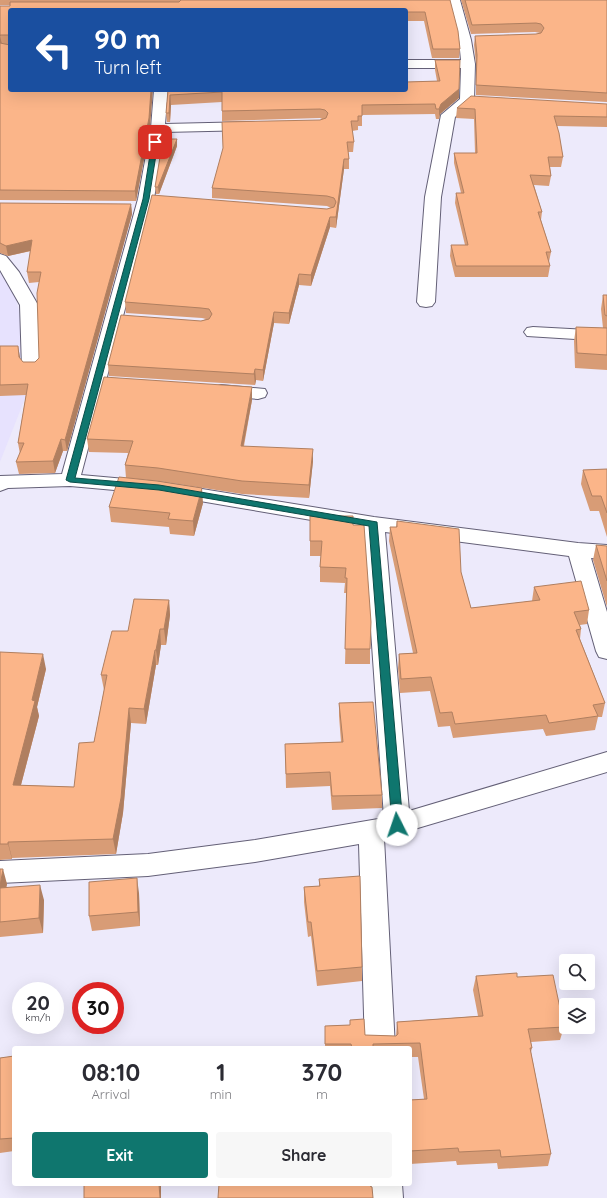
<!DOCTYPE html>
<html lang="en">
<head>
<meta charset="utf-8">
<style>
  body { margin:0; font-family:Quicksand,sans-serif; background:#f7f7f7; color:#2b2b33; height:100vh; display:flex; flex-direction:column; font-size:15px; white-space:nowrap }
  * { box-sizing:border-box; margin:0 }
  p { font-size:13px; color:#7c7c81 }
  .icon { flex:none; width:22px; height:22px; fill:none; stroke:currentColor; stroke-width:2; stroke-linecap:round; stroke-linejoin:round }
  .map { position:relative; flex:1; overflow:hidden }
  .drawer { position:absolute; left:12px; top:1046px; width:400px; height:140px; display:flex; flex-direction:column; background:#fff; border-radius:4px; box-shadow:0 4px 16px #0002 }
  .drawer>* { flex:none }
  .hud { position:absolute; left:8px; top:8px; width:400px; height:84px; border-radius:4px; box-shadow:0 4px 16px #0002; background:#1a4fa0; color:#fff; overflow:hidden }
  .fabs { position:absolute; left:559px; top:954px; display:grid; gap:8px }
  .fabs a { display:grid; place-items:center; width:36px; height:36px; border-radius:4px; background:#fff; box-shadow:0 4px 16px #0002; font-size:20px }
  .speed { position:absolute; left:12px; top:982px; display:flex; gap:8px; font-size:20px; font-weight:700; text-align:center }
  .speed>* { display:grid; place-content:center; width:52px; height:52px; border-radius:50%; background:#fff; box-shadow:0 4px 16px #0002; line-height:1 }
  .speed small { font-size:10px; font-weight:400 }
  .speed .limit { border:6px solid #d22; background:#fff; color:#111 }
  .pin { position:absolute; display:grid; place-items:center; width:34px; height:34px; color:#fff; margin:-17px; border-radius:8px; box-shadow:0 2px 6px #0006 }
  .me { position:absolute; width:44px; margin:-22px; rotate:356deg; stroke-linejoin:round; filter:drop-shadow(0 0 3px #0008) }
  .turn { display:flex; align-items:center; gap:14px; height:84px; padding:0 20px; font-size:18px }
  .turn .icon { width:52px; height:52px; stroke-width:2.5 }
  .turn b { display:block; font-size:28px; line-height:34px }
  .eta { display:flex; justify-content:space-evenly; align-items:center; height:68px; text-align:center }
  .eta b { font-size:24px; font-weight:800; line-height:28px }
  .primary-button { display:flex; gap:8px; margin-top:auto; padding:8px 20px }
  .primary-button a { flex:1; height:46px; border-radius:4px; background:#0f766e; color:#fff; font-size:16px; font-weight:800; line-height:46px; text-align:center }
  .primary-button a+a { background:#f7f7f7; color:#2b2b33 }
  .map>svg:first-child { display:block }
</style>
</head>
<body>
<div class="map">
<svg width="607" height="1198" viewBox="0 0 607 1198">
  <rect width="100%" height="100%" fill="#edeafb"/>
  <path fill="#e7e2fe" d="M0,263L16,298L33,378L0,462Z"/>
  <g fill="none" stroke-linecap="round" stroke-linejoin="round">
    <defs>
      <path id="minor" d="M448,0H460L471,40L475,64L474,100L455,117L441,197L435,302L432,306L426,307L420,306L417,302L425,197L441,115L460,99L461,68H406V60H461L459,40Z
        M154,90H168L165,124L252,122L257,123L259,126L257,129L252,130L164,132L154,199L81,475L159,482L374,517L578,543L607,545V559L591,558L607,612V659L599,657L596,651L569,556L385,532L409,811L607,752V772L384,838L395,1048H365L359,844L255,862L148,876L0,883V861L148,854L255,840L384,818L364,529L159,494L70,486L8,488L0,491V476L62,474L138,199L151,128Z
        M0,254L6,256L19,272L38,305L40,368L37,372L31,373L25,372L22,368L20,305L0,270Z
        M533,327L607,331V341L527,336L524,332L527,328Z
        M221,385L265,389L267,393L265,397L258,399L214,395L212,391L214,387Z
        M370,1184H402L403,1198H371Z"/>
    </defs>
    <use href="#minor" stroke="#646077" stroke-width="2"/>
    <use href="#minor" fill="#fff" fill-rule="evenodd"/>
  </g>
  <path fill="#d89c76" d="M0,0H450L460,49L459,58H432L424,21H406V10H10L150,128L136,201L0,200V6H10V5H0Z
    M461,0H607V102L476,95V64L474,45L475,36L536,34L540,33L535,32L471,34Z
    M435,60L459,89V98L440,114L439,119H436L435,114L362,115V126H358V130L352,131L354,142L353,152H348L349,159V169H344L336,228L330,227L311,286L299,285L289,324L274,323L263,381L256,380L255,385L109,376L108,365L201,321L206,319L202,318L126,313L125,302L327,209L331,208L327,206L212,198V188L320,120L322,119L320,118L222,121V102L171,105L170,122H167L166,113L168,90L437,81L435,70Z
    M607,104V127L557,126L563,157L561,167H550L551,176L549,186L534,185L542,212L541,220L551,252L549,262L550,266L548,277H455L450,256L451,245H465L455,203L456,193H461L454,163V153H475L474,119L456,118L457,108Z
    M169,127L170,139H177V146L159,194H156L155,187Z
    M0,203L131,204L132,214L67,451H63L55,473L19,474L16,462L20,454L18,443L26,395L0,396V346L20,357V359L23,362H35L39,358V282L29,283L27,272L31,251L8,256L0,253Z
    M603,295H607V370L575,368L574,341L576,327L603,328L601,309Z
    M252,400L244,446L313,461L309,498L242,494L159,481L126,478L125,465L128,453L89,452L87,439Z
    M607,469V537L599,511H590L581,484L583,470Z
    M203,503L194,536L170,534L169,527L111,522L109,507Z
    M310,516L353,525L370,649V664H345L347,593H344L345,583L320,582V567L321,556H310Z
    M397,521L461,572L471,608L532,601L534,587L589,610L587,624L580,625L581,629L580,639L605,703L602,717H598L595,730L546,736L543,729L453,738L450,726L438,727L430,691L400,693L398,668L399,654L413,653L389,541L390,527H396Z
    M596,545L607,546V607L593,560Z
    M169,600L170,615L166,645H161L158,665H156L146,724L131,723L123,813L116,854L12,858V859L0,860V652L46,669L37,707L39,716L21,785L74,787L94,742L104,690L101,675L128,631Z
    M339,703L382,795V808L332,810L330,786L286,788L285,744L341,742L339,716Z
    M0,869L7,884L6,888L44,900L43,933L0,937Z
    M319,879L362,967V981L317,986L311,936L308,937L304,902V887L319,886Z
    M139,893L140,926L92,931L89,916Z
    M476,976L517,977L564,1027L560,1040L531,1042L532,1048L531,1052L551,1154L548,1166L498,1169L497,1163L457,1165L456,1161L410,1164V1100L424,1099L418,1057H410V1048H325V1026L350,1025V1020L365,1035L396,1036L397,1022L478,1016L473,990Z
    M14,1056V1151L0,1153V1058Z"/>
  <path fill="#b07f60" d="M0,35L2,45L0,48Z
    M459,89V98L440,114L439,119V109L441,104Z
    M151,90H153L150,128L136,201L135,191Z
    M170,95L171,105L170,122L169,113Z
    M177,139V146L159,194L158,187Z
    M344,159V169L336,228V217Z
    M131,204L132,214L67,451L65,440Z
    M330,217V227L311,286V275Z
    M32,240L34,250L8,256L6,246Z
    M299,274V285L289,324V313Z
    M274,312V323L263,381V370Z
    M18,346L20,357V368Z
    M255,369L256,380L255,385L254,374Z
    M252,387V400L241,458V446Z
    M61,439L63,451L55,473L53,461Z
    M313,449V461L309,498V485Z
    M202,488L203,503L194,536L193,521Z
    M169,600L170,615L166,645L164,629Z
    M160,629L161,645L158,665L156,650Z
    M155,650L156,665L146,724L144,709Z
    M43,654L46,669L37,707L39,716L17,800L13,785L32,700Z
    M129,708L131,723L123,813L116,854L113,839Z
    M8,842L12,858V859L8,844Z
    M3,869L7,884L3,903L0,890V886Z
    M137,878L139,893L140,926L138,912Z
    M40,885L44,900L43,933L39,918Z
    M159,1184H161V1198H160Z"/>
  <path fill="#fbb589" stroke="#b07f60" d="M181,0H450L458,31L460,49H433L425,12H406V10H10V90H151L149,118L135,191L0,190V43L10,45V35H0V36V6H10V2H179Z
    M465,0H607V93L476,85L477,55L475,36L536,34L541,33L544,28L541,24L536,23L472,25Z
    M435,60H460L459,89L441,104L439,109H436L435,104L362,105V116H358V121H351L354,142H347L349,159H344L336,217H330L311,275L299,274L289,313L274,312L263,370L255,369L254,374L108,365L121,315L201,321L209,319L212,314L209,309L201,308L125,302L152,195L327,209L334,207L336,202L334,198L327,196L212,188L223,148L222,122L320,120L326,118L328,113L325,110L320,109L222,111V92L170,95L169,113H166L168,90H406V82L440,81Z
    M471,96L607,104V117L554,116L559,133L563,157H548L551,176L530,175L542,212H538L551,252H546L550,266H456L451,245H468L456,193H464L454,153H477L475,109L457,108Z
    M165,127H169V139H177L158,187H155Z
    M0,203L131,204L65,440L61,439L53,461L16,462L24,443H18L28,384L0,385V346H18L19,357L23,362H35L39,358L37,293L41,272H27L32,240L6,246L0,243Z
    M603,295H607V316L605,315Z
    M576,327L607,328V355L577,353Z
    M104,377L252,387L241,446L313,449L309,485L242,481L158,468L125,465L133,441L87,439Z
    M607,469V513L601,496H592L583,470Z
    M119,477L157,481L202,488L193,521L168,519L170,513L109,507Z
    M310,516H353V525H364L371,622L370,649H345L347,578H345L346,568L320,567L322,541H310Z
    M397,521L459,529L461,572L471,608L540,600L534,587L581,581L589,610L574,612L581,629L576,630L605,703L593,705L598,716L549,723L546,715L455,724L452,712L440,713L431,677L401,679L399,654L417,653L390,527H397Z
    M596,545L607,546V581Z
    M134,599L169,600L164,629H160L156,650H155L144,709L129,708L121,798L113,839L8,842V844H0V652L43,654L32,700L35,701L13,785L74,787L79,743L94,742L107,675H101L112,631H128Z
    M373,702L382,795L332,796L330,772L286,774L285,744L343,742L339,703Z
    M0,869H3L0,886Z
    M360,876L362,967L317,971L311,922H308L304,887L320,886L319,879Z
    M137,878L138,912L89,916V882Z
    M40,885L39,918L0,922V888Z
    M517,973V977L553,975L564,1027L528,1029L532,1048H530L551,1154L501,1157L500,1150L459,1152L458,1148L410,1151V1100L427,1099L420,1043L373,1044V1048H352L351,1044H325V1026L350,1025V1020L364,1019L365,1035L396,1036L398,1034L397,1022L483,1016L476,976Z
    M14,1056V1138L0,1139V1058Z
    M84,1184H159L160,1198H84Z
    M219,1184H370V1186L372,1187L373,1198H218Z"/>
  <path fill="#0f766e" stroke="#0a4d48" d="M155,140L158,142L149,199L75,478L159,485L377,522L403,825L401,828L397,829L394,828L392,825L369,526L159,490L70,482L66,480L143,199L152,142Z"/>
</svg>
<div class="fabs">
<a><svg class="icon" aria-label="search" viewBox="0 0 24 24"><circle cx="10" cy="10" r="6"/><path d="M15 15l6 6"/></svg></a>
<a><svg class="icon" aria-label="layers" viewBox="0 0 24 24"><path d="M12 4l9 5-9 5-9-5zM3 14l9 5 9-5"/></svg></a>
</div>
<div class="speed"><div>20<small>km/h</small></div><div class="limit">30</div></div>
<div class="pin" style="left:155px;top:142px;background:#d93025"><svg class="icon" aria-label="arrive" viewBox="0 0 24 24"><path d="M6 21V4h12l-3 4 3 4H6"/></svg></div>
<svg class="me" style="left:397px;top:825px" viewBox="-20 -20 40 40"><circle r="19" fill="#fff"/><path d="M0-13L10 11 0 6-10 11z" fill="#0f766e"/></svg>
<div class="hud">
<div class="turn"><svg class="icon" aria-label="left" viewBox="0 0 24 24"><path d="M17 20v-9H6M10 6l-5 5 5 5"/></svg><div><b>90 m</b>Turn left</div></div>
</div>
<section class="drawer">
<div class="eta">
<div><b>08:10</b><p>Arrival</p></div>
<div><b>1</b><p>min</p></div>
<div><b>370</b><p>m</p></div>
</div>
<div class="primary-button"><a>Exit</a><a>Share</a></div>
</section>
</div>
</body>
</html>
